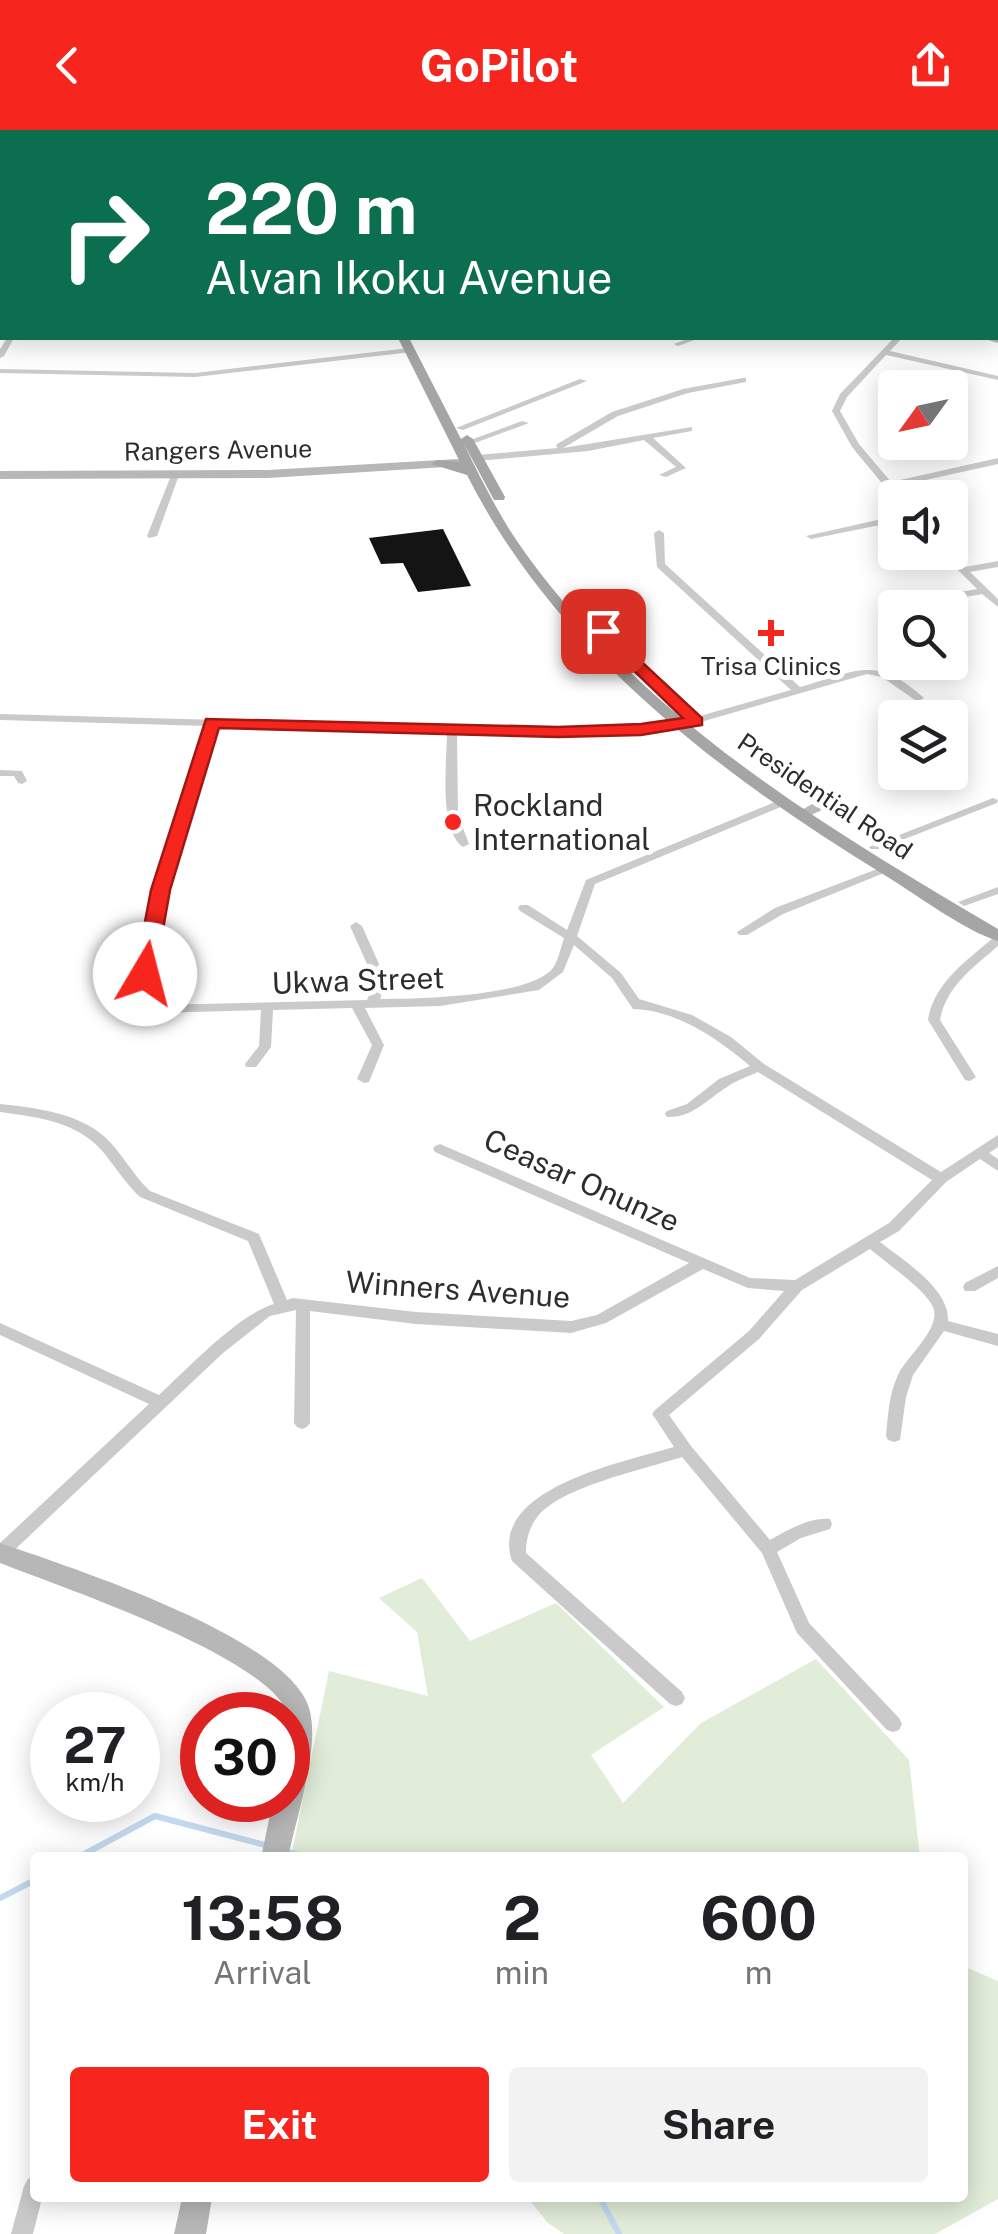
<!DOCTYPE html>
<html lang="en">
<head>
<meta charset="utf-8">
<style>
  body { margin:0; font-family:"Public Sans",sans-serif; background:#f2f2f2; color:#202124; height:100vh; display:flex; flex-direction:column; font-size:38px; white-space:nowrap }
  * { box-sizing:border-box; margin:0 }
  p { font-size:32px; color:#757577 }
  .icon { flex:none; width:55px; height:55px; fill:none; stroke:currentColor; stroke-width:2; stroke-linecap:round; stroke-linejoin:round }
  .map { position:relative; flex:1; overflow:hidden }
  .side { position:absolute; left:30px; top:1722px; width:938px; height:350px; display:flex; flex-direction:column; background:#fff; border-radius:10px; box-shadow:0 5px 25px #0003 }
  .side>* { flex:none }
  .hud { position:absolute; left:0px; top:0px; width:1000px; height:210px; box-shadow:0 5px 25px #0003; background:#0b6e4f; color:#fff; overflow:hidden }
  .needle { width:65px; rotate:237deg }
  .tools { position:absolute; left:878px; top:240px; display:grid; gap:20px }
  .tools a { display:grid; place-items:center; width:90px; height:90px; border-radius:10px; background:#fff; box-shadow:0 5px 25px #0003; font-size:50px }
  .speed { position:absolute; left:30px; top:1562px; display:flex; gap:20px; font-size:50px; font-weight:700; text-align:center }
  .speed>* { display:grid; place-content:center; width:130px; height:130px; border-radius:50%; background:#fff; box-shadow:0 5px 25px #0003; line-height:1 }
  .speed small { font-size:25px; font-weight:400 }
  .speed .limit { border:15px solid #d22; background:#fff; color:#111 }
  .pin { position:absolute; display:grid; place-items:center; width:85px; height:85px; color:#fff; margin:-42px; border-radius:20px; box-shadow:0 5px 15px #0006 }
  .me { position:absolute; width:110px; margin:-55px; rotate:8deg; stroke-linejoin:round; filter:drop-shadow(0 0 8px #0008) }
  .turn { display:flex; align-items:center; gap:35px; height:210px; padding:0 40px; font-size:45px }
  .turn .icon { width:130px; height:130px; stroke-width:2.5 }
  .turn b { display:block; font-size:70px; line-height:85px }
  .eta { display:flex; justify-content:space-evenly; align-items:center; height:170px; text-align:center }
  .eta b { font-size:60px; font-weight:700; line-height:70px }
  .action { display:flex; gap:20px; margin-top:auto; padding:20px 40px }
  .action a { flex:1; height:115px; border-radius:10px; background:#f6251e; color:#fff; font-size:40px; font-weight:700; line-height:115px; text-align:center }
  .action a+a { background:#f2f2f2; color:#202124 }
  header { display:flex; justify-content:space-between; align-items:center; height:130px; padding:0 40px; background:#f6251e; color:#fff; font-size:45px; font-weight:700 }
  .map>svg:first-child { display:block }
</style>
</head>
<body>
<header><svg class="icon" aria-label="back" viewBox="0 0 24 24"><path d="M15 5l-7 7 7 7"/></svg>GoPilot<svg class="icon" aria-label="share" viewBox="0 0 24 24"><path d="M12 15V3M7 8l5-5 5 5M5 13v7h14v-7"/></svg></header>
<div class="map">
<svg width="998" height="2104" viewBox="0 0 998 2104">
  <rect width="100%" height="100%" fill="#fff"/>
  <path fill="#e1ecd9" d="M422,1448L470,1511L556,1473L664,1577L591,1625L623,1673L701,1593L816,1529L909,1630L920,1727H291L329,1541L428,1566L417,1502L379,1468Z
    M963,1836L998,1851V2069L935,2104H564L547,2092L528,2068H962Z"/>
  <g fill="none" stroke-linecap="round" stroke-linejoin="round">
    <path stroke="#c3d9ee" stroke-width="6" d="M285,1721L311,1728
      M77,1728L155,1686L269,1716
      M0,1768L35,1750
      M600,2068L619,2104"/>
  </g>
  <path fill="#141414" d="M443,399L471,456L418,462L403,433L381,434L369,408Z"/>
  <g fill="none" stroke-linecap="round" stroke-linejoin="round">
    <path fill="#cacaca" fill-rule="evenodd" d="M360,0H366L364,2H358Z
      M495,0H501L500,2H494Z
      M7,208H14L4,226L0,228V219Z
      M690,208H700L678,216L674,214Z
      M894,208H902L890,221L998,246V250L886,225L847,267L840,281L859,314L891,352L998,328V334L894,357L903,368L895,369L852,317L832,281L840,264Z
      M409,218L413,220L412,222L195,247L0,243V239L195,243Z
      M743,248H746V252L688,263L618,286L563,318L692,297V301L653,308L686,338L666,347L659,345L676,337L644,310L588,321L477,331L473,328L477,325L558,318L556,316L557,314L612,282L683,259Z
      M580,249L587,251L463,300L456,298Z
      M522,291L529,293L472,314L465,312Z
      M172,343L179,345L157,406L149,408L147,406Z
      M895,386V392L811,409L806,406Z
      M659,400L664,403L665,434L800,557C857,541 875,524 924,568L919,571L915,570L882,547L867,544L680,598L557,605L457,602L458,685L469,714L463,717C438,699 447,631 447,602L217,596L167,760L147,869L149,873L156,875L367,870L375,852L350,796L356,792L362,796L387,852L380,869C417,869 530,867 553,838C558,831 561,817 564,808L520,781L518,778L520,775H528L567,800L586,750L780,670H788V674L595,754L577,806L621,843L639,869L692,885L731,907L764,934L941,1042L998,1005V1017L989,1023L998,1029V1041L980,1029L946,1052L899,1101L880,1112C903,1130 950,1159 948,1191L998,1204V1216L944,1201L913,1245L906,1267L900,1310L894,1312L888,1310L886,1306C888,1285 889,1264 898,1245C907,1226 942,1198 933,1177C925,1159 885,1132 870,1119L802,1160L759,1209L669,1285L691,1316L770,1410C788,1400 810,1387 830,1389L832,1394L830,1399L801,1408L777,1422L809,1493L899,1588L902,1594L899,1600L893,1602L887,1600L797,1503L762,1423L682,1327C645,1339 561,1357 538,1386C529,1397 526,1410 526,1423L682,1562L685,1568L682,1574L676,1576L670,1574L512,1431C487,1358 628,1331 674,1317L655,1288L652,1284L655,1280L749,1201L784,1161L748,1158L703,1139L606,1193L571,1203L416,1194L310,1181V1293L307,1297L302,1299L297,1297L294,1293L296,1180L270,1186L223,1223L6,1428L0,1430V1413L149,1274L0,1205V1193L159,1265C187,1239 239,1184 274,1174L248,1111L140,1067C126,1054 116,1038 104,1023C79,992 38,987 0,982V974C37,978 83,983 110,1012C124,1027 134,1046 150,1061L259,1104L287,1170L293,1168L416,1182L571,1191L597,1185L689,1133L435,1022L433,1019L435,1016L440,1014L750,1148L795,1150L889,1093L932,1050L758,942C748,947 736,950 727,957C707,969 693,988 667,987L665,984L667,981L687,974L719,949L750,936C717,908 676,880 633,879L612,848L574,815L563,842L539,860L440,876L365,878L384,915L369,952L364,953L357,949L372,915L352,878L273,880L271,917L256,937H246L245,934L259,916L261,880L156,883L140,879L135,869L155,760L207,596L0,590V584L557,599L679,592L791,560L657,437L654,403Z
      M940,422H950L965,437L998,431V437L970,442L998,469V477L982,464L907,478H895L896,474L899,473L977,459Z
      M0,640L22,641L27,651L22,654L18,653L14,646H0Z
      M993,668L998,670L997,673L879,719H871L869,717Z
      M885,736L891,739L889,741L783,784L747,805H739L737,802L775,778Z
      M998,757V764L964,776L958,772Z
      M998,806V816C974,837 946,856 940,890L976,947L970,951L965,950L928,890C934,852 967,831 994,807Z
      M998,1136V1148L975,1161H965L963,1157L965,1153Z
      M35,2045V2068H42L33,2104H11L24,2056L28,2049Z"/>
    <path fill="#b7b7b7" fill-rule="evenodd" d="M998,207V213L981,208H998Z
      M458,329L464,333L462,336L268,348L0,349V341L268,340Z
      M816,672L822,674V680L802,689L794,684Z
      M0,1413C69,1437 288,1507 309,1578C321,1617 296,1687 288,1728H261L273,1670H288C288,1648 292,1604 288,1585C273,1528 58,1456 0,1433Z
      M182,2068H212L206,2104H174Z"/>
    <path fill="#a5a5a5" fill-rule="evenodd" d="M0,38H2V44H0Z
      M0,123H2V129H0Z
      M398,208H409L461,309L467,305L473,309L505,367L504,370H494L463,312C482,351 501,390 526,424C645,589 826,698 998,799V811C965,801 917,765 886,746C721,645 556,521 467,345L431,334L437,330L460,332Z"/>
  </g>
  <path fill="#f6251e" stroke="#a01814" stroke-width="2.5" d="M603,496L702,588V595L641,605L558,607L219,598L170,760L155,844L152,849H138L135,844L151,760L206,589L558,597L641,594L683,588L597,505V498Z"/>
  <g fill="#f6251e" stroke="#fff" stroke-width="4">
    <path d="M766 488h10v10h10v10h-10v10h-10v-10h-10v-10h10z"/>
    <circle cx="453" cy="692" r="10"/>
  </g>
  <g text-anchor="middle" dominant-baseline="central" stroke-width="10" stroke-linejoin="round" paint-order="stroke">
    <g font-size="25" fill="#2d2d2d" stroke="#fff">
      <text transform="translate(218 320) rotate(-1)">Rangers Avenue</text>
      <text transform="translate(825 666) rotate(34)">Presidential Road</text>
    </g>
    <g font-size="25" fill="#2d2d2d" stroke="#fff">
      <text x="771" y="536">Trisa Clinics</text>
    </g>
    <g font-size="30" fill="#2d2d2d" stroke="#fff" text-anchor="start">
      <text x="473" y="675">Rockland<tspan x="473" dy="34">International</tspan></text>
    </g>
    <g font-size="30" fill="#2d2d2d" stroke="#fff">
      <text transform="translate(358 850) rotate(-2)">Ukwa Street</text>
      <text transform="translate(582 1050) rotate(24)">Ceasar Onunze</text>
      <text transform="translate(458 1159) rotate(4)">Winners Avenue</text>
    </g>
  </g>
</svg>
<div class="tools">
<a><svg class="needle" viewBox="-14 -14 28 28"><path d="M0-13l5 13h-10z" fill="#e53935"/><path d="M0 13l5-13h-10z" fill="#757577"/></svg></a>
<a><svg class="icon" aria-label="sound" viewBox="0 0 24 24"><path d="M4 9h4l5-4v14l-5-4H4zM17 9q2 3 0 6"/></svg></a>
<a><svg class="icon" aria-label="search" viewBox="0 0 24 24"><circle cx="10" cy="10" r="6"/><path d="M15 15l6 6"/></svg></a>
<a><svg class="icon" aria-label="layers" viewBox="0 0 24 24"><path d="M12 4l9 5-9 5-9-5zM3 14l9 5 9-5"/></svg></a>
</div>
<div class="speed"><div>27<small>km/h</small></div><div class="limit">30</div></div>
<div class="pin" style="left:603px;top:501px;background:#d93025"><svg class="icon" aria-label="arrive" viewBox="0 0 24 24"><path d="M6 21V4h12l-3 4 3 4H6"/></svg></div>
<svg class="me" style="left:145px;top:844px" viewBox="-20 -20 40 40"><circle r="19" fill="#fff"/><path d="M0-13L10 11 0 6-10 11z" fill="#f6251e"/></svg>
<div class="hud">
<div class="turn"><svg class="icon" aria-label="right" viewBox="0 0 24 24"><path d="M7 20v-9h11M14 6l5 5-5 5"/></svg><div><b>220 m</b>Alvan Ikoku Avenue</div></div>
</div>
<section class="side">
<div class="eta">
<div><b>13:58</b><p>Arrival</p></div>
<div><b>2</b><p>min</p></div>
<div><b>600</b><p>m</p></div>
</div>
<div class="action"><a>Exit</a><a>Share</a></div>
</section>
</div>
</body>
</html>
